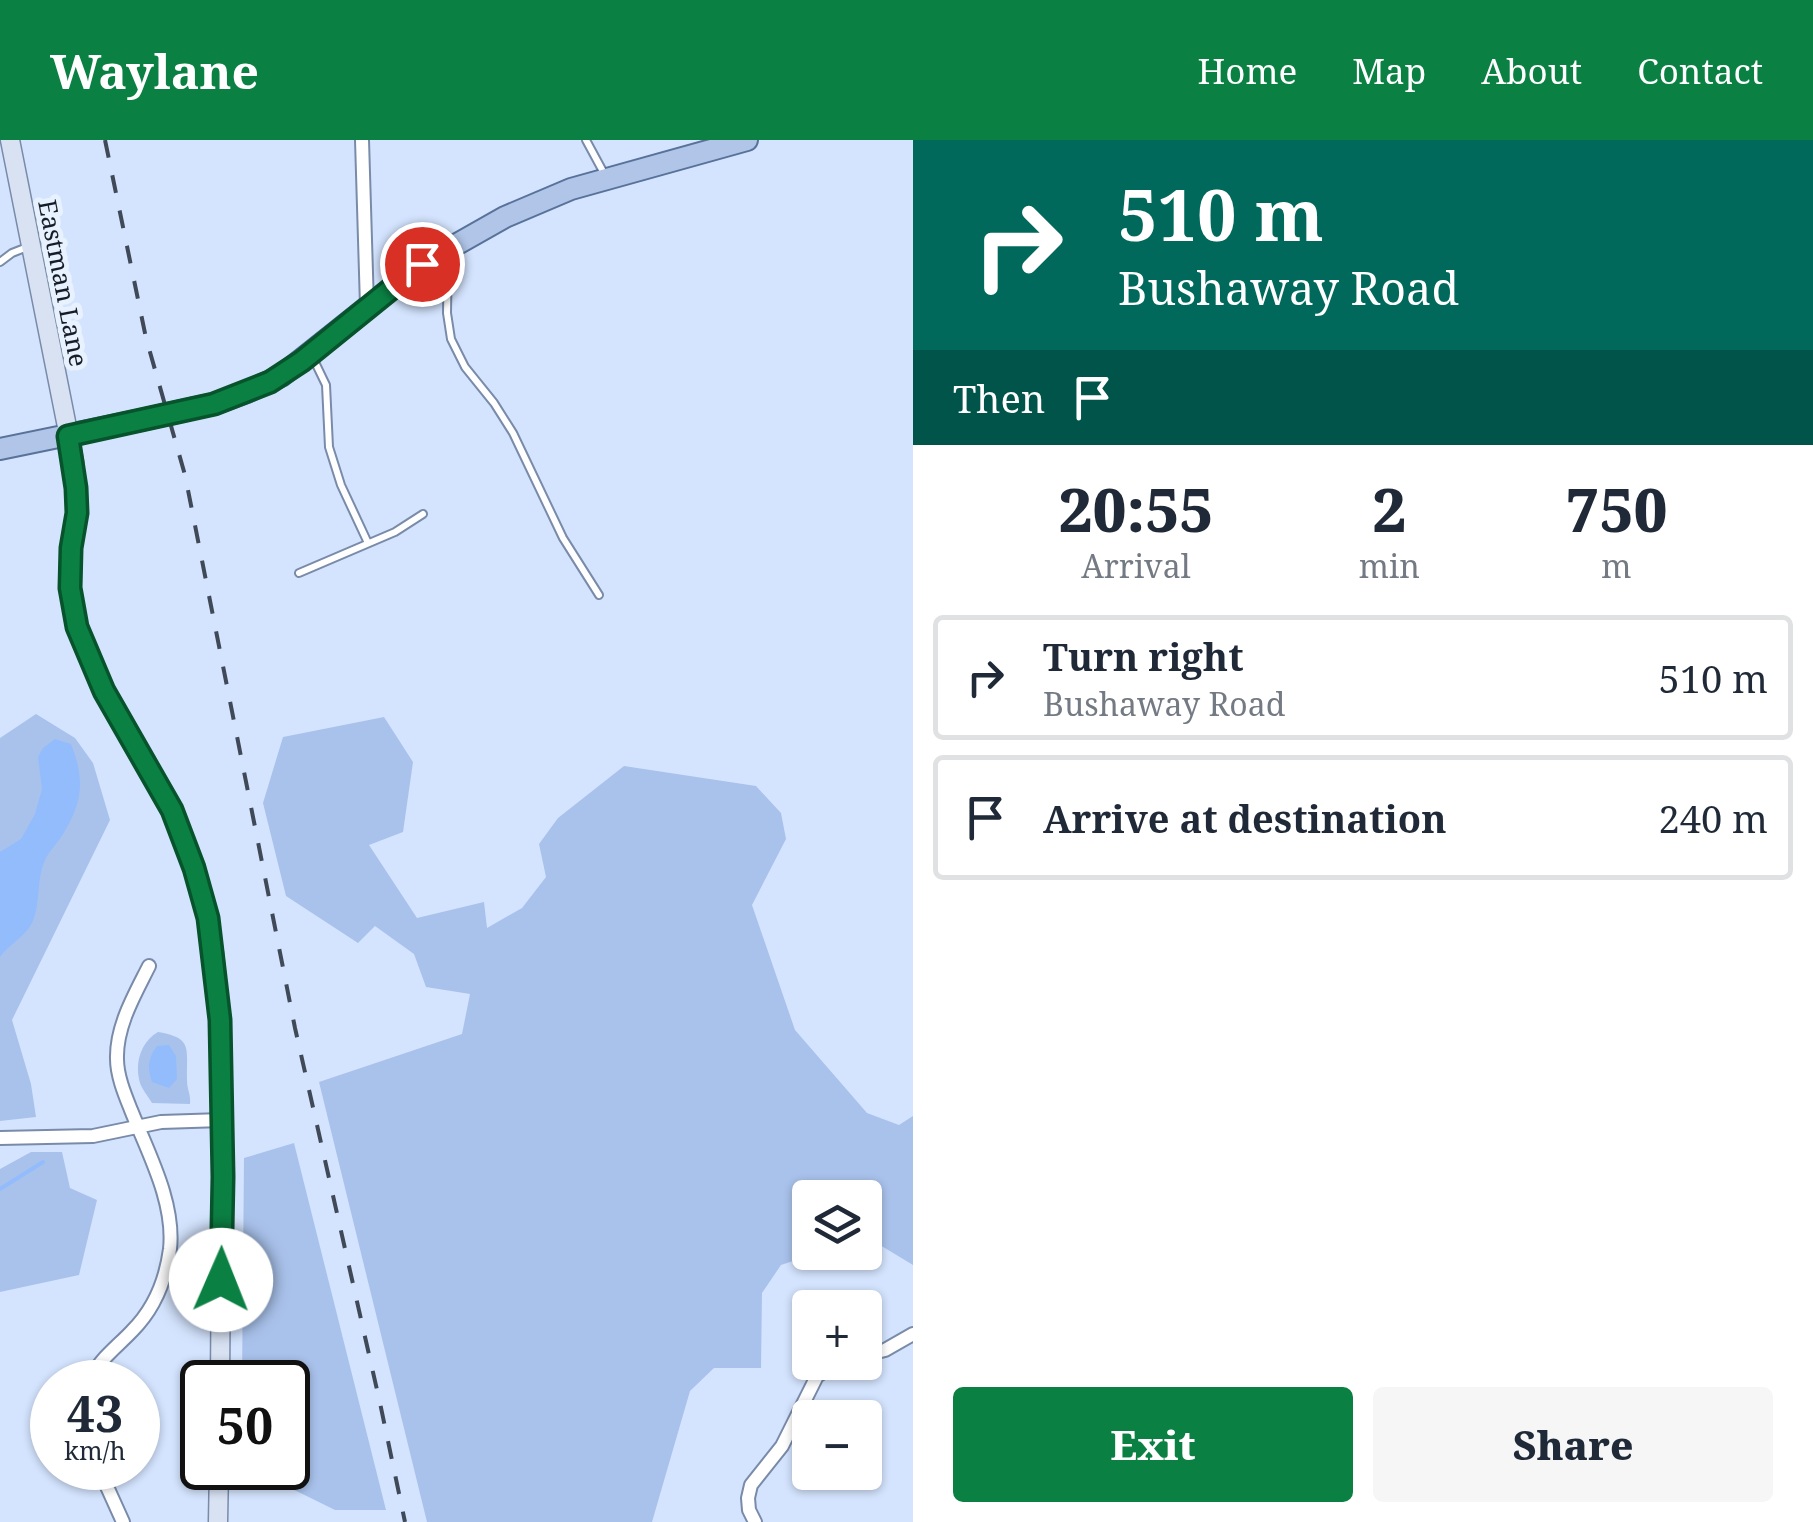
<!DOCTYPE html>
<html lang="en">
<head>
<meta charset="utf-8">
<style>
  body { margin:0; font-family:"Noto Serif",serif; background:#f6f6f7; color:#1f2937; height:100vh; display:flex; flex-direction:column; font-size:38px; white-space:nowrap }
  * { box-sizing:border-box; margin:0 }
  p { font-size:32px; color:#747a83 }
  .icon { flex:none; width:55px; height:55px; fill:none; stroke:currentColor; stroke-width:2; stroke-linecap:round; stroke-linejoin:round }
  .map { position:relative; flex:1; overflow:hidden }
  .drawer { display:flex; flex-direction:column; background:#fff; width:900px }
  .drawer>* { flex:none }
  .banner { background:#00695c; color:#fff; overflow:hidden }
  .tools { position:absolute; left:792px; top:1040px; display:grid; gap:20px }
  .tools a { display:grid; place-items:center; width:90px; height:90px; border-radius:10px; background:#fff; box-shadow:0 2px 8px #0004; font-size:50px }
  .speed { position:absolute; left:30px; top:1220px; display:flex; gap:20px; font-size:50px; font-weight:700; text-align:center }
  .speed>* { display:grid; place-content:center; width:130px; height:130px; border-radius:50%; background:#fff; box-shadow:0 2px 8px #0004; line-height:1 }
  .speed small { font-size:25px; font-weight:400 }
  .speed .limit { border:5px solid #111; border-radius:15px; background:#fff; color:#111 }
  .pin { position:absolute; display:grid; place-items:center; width:85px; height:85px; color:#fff; margin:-42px; border:5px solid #fff; border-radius:50%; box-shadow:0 2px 10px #0007 }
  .me { position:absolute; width:110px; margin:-55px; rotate:1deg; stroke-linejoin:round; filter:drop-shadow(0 0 8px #0008) }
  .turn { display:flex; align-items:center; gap:35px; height:210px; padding:0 40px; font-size:45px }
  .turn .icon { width:130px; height:130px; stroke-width:2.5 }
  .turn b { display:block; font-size:70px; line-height:85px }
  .then { display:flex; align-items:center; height:95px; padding:0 40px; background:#0003; gap:20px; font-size:38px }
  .eta { display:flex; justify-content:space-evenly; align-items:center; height:170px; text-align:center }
  .eta b { font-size:60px; font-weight:800; line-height:70px }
  .action { display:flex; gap:20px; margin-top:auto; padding:20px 40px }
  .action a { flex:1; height:115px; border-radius:10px; background:#0b8043; color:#fff; font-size:40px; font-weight:800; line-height:115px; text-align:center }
  .action a+a { background:#f6f6f7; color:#1f2937 }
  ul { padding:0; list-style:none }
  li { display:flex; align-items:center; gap:30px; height:125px; margin:0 20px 15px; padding:0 20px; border:5px solid #e0e1e3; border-radius:10px }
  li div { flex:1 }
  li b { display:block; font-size:38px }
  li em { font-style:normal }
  header { display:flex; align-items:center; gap:60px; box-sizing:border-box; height:140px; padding:0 50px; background:#0b8043; color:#fff }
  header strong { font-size:48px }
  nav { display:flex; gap:55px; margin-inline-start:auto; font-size:35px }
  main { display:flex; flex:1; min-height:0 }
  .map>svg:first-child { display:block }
</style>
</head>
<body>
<header>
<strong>Waylane</strong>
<nav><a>Home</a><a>Map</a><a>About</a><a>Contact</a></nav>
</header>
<main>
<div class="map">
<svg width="913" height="1382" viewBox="0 0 913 1382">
  <rect width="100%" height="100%" fill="#d4e4fe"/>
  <path fill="#a9c2eb" d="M36,574L75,598L93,623L110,680L12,880L31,944L36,977L0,981V598Z
    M384,577L413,622L403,692L369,705L417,778L484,762L487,788L522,768L546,737L539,704L558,678L624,626L756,646L781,673L786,699L752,765L795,890L867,973L899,985L913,976V1125L865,1096V1058H810V1112L817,1113L781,1125L762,1153L761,1228H714L690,1251L652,1382H427L319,942L462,894L470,854L426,847L414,814L375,786L358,803L286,756L263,663L283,597Z
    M158,892C194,898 186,909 187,940C187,950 191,954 190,964L152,963C148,956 140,947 139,939C135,921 142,901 158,892Z
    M294,1003L386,1370H335L270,1338L263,1328H288V1242H242L244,1018Z
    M31,1012H62L70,1048L97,1060L79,1135L0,1152V1029Z"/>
  <path fill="#93bcfd" d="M55,599L71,604C85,640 83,661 63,694C58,703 49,711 45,720C36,740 41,764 32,783C26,796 8,805 0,817V712L21,699L35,674L42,649L38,617L43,608Z
    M169,905L176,916L177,939L169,948L152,942C147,928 148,918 157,906Z"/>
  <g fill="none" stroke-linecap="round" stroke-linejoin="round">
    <path stroke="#93bcfd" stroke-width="4" d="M0,1049L43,1022"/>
    <defs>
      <path id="lane" d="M586,0L606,37
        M448,114L447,173L451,199L465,227L494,263L513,293L563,398L599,455
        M0,122L12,113L30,106
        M312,216L326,245L329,307L341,345L368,403
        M299,433L395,392L423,374"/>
      <path id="street" d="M362,0L367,166
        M0,998L93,996L161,982L222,980
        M865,1215L885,1210L913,1194
        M89,1242C97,1221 117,1207 132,1191C154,1169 166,1139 170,1109C175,1062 148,1013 131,970C125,955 117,936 117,919C116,886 135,854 149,826
        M104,1340L123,1382
        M755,1382L749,1370L748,1358L751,1345L782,1306L817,1236L839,1222"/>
      <path id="secondary" d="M10,0L74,322L77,373L71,409L70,448L77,487L104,551L172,670L194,728L208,778L214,814L220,879L222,980L220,1242
        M218,1382L219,1328"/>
      <path id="primary" d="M195,268L214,264L247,252L281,236L422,124L505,77L571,49L747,0
        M0,309L141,280"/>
    </defs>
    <use href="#lane" stroke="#798ba9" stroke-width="10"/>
    <use href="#street" stroke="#798ba9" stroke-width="16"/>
    <use href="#secondary" stroke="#798ba9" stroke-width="21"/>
    <use href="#primary" stroke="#58729a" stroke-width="24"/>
    <use href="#lane" stroke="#fff" stroke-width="6"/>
    <use href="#street" stroke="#fff" stroke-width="12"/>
    <use href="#secondary" stroke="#d8e2f3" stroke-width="18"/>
    <use href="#primary" stroke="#b0c5e8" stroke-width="20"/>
    <path stroke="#404957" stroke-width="4" stroke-dasharray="18 18" stroke-linecap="butt" d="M105,0L146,198L185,335L295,888L380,1263L405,1382"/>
    <defs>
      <path id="primary-bridge" d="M141,280L195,268"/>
    </defs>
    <use href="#primary-bridge" stroke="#58729a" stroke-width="24" stroke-linecap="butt"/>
    <use href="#primary-bridge" stroke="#b0c5e8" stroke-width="20"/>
  </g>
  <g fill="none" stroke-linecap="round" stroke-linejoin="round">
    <defs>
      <path id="route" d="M221,1140L223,1037L220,880L208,778L194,728L172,670L104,551L77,487L70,448L71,408L77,373L76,348L68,296L214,264L270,242L302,221L422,124"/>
    </defs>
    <use href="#route" stroke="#07532c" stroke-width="25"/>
    <use href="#route" stroke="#0b8043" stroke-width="18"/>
  </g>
  <g text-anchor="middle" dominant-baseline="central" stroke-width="10" stroke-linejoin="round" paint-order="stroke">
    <g font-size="25" fill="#161d28" stroke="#e8f1fe">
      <text transform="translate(64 143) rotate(79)">Eastman Lane</text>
    </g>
  </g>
</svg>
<div class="tools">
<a><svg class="icon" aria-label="layers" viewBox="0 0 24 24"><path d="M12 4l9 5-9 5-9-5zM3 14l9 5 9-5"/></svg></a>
<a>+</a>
<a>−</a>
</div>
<div class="speed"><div>43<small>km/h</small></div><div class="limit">50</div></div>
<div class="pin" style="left:422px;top:124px;background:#d93025"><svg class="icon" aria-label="arrive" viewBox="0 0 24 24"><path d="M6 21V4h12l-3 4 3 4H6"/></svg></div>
<svg class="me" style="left:221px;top:1140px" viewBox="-20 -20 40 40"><circle r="19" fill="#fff"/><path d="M0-13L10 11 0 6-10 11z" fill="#0b8043"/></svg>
</div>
<section class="drawer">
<div class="banner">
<div class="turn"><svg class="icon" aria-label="right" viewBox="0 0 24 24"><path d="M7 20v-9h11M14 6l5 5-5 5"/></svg><div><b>510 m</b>Bushaway Road</div></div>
<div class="then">Then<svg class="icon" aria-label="arrive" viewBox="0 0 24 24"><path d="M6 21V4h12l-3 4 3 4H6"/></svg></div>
</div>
<div class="eta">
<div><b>20:55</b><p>Arrival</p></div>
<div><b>2</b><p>min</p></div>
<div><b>750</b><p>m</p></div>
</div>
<ul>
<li><svg class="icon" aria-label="right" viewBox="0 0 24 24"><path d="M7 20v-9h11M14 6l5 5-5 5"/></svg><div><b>Turn right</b><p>Bushaway Road</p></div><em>510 m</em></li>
<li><svg class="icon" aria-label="arrive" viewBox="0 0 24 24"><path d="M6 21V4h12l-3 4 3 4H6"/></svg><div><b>Arrive at destination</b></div><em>240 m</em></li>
</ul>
<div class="action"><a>Exit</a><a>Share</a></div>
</section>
</main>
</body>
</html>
